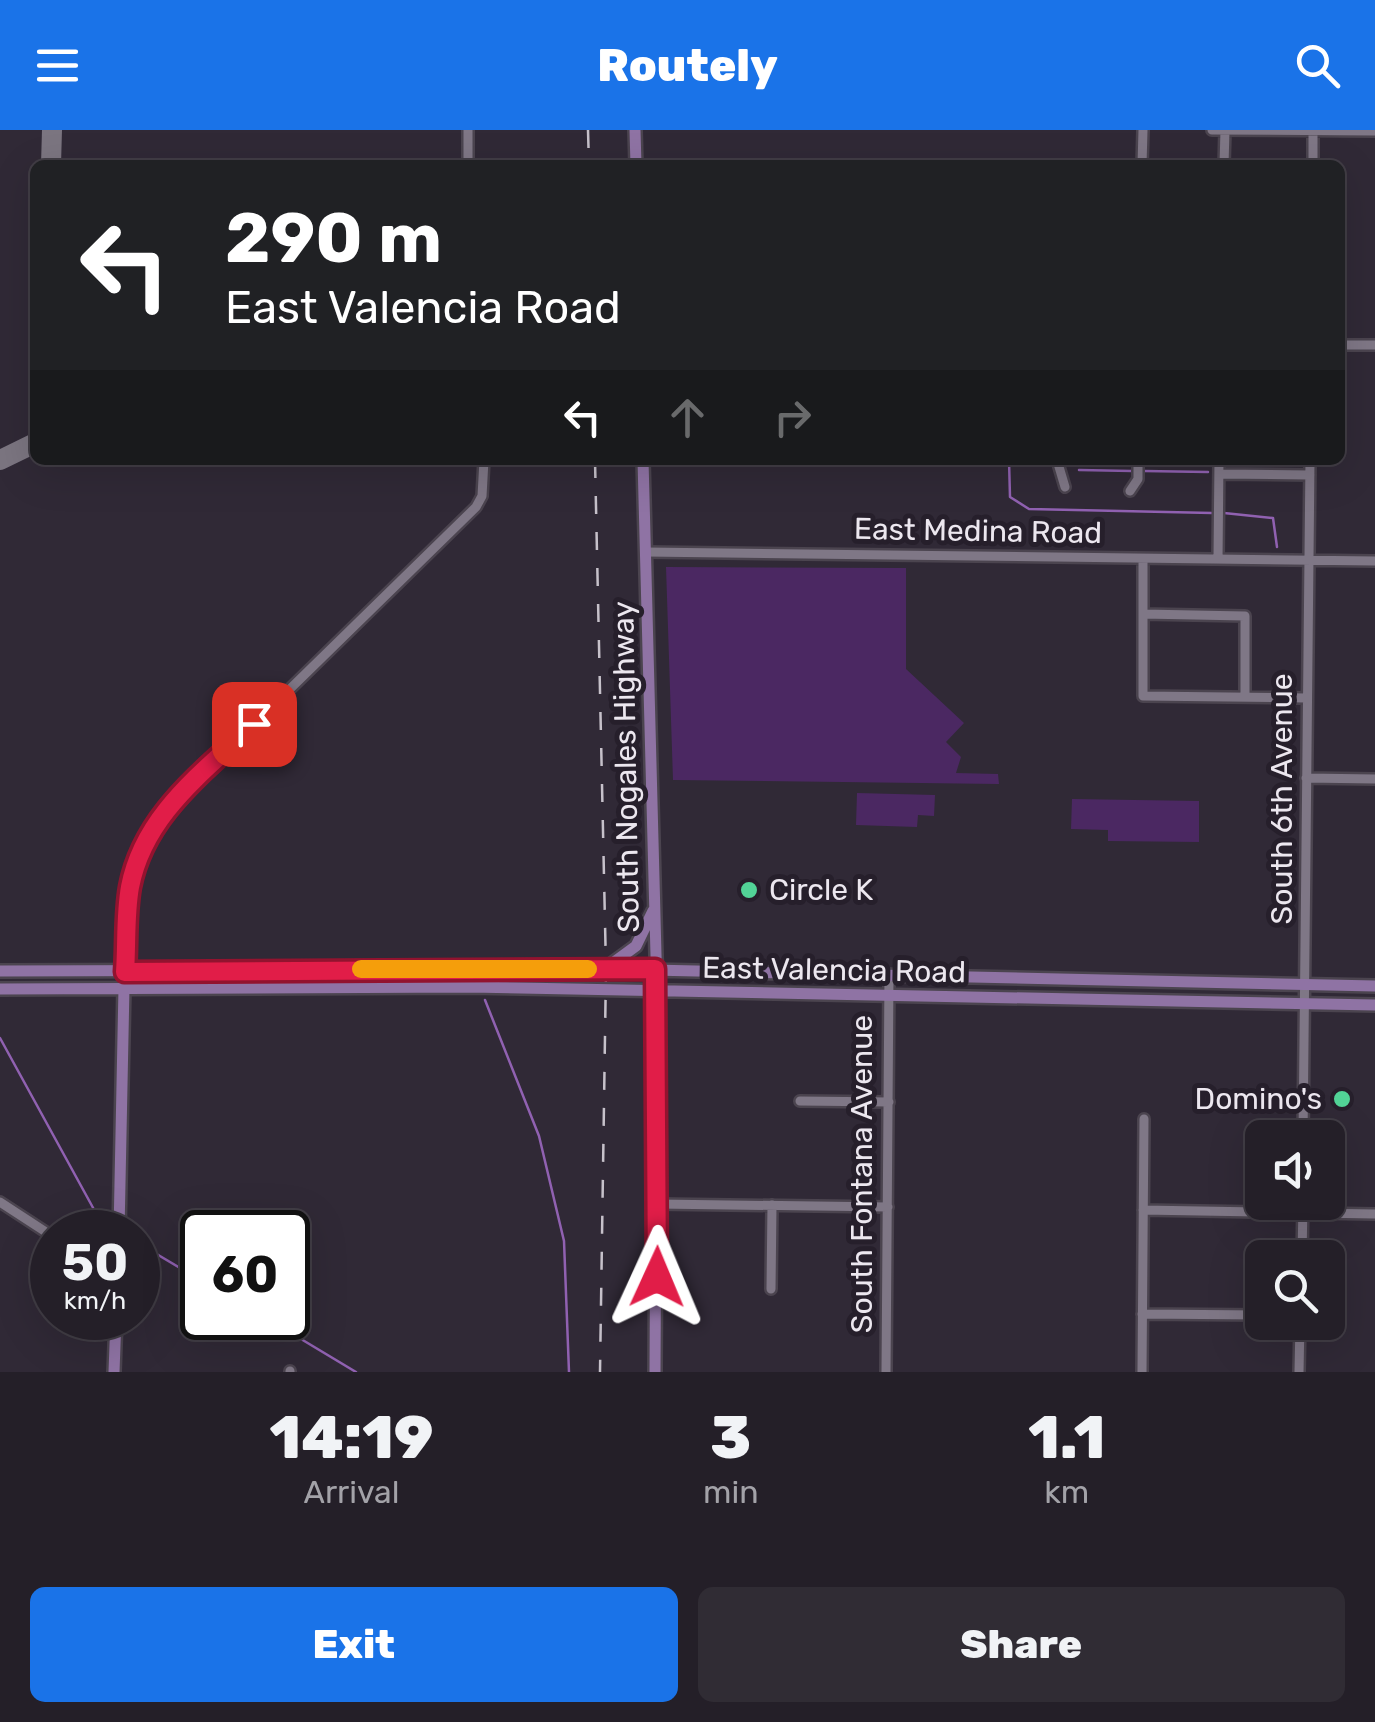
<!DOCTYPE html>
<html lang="en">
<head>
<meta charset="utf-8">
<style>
  body { margin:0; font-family:Rubik,sans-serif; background:#302c34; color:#f1f3f6; height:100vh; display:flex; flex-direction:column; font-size:38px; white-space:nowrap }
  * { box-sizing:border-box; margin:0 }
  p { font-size:32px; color:#a3a2a8 }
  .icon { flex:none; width:55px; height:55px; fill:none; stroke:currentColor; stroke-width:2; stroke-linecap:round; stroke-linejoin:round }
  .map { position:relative; height:1242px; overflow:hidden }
  .details { display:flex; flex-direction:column; background:#241f28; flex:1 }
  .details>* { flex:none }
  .top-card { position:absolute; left:30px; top:30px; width:1315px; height:305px; border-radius:15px; box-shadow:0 10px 40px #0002,0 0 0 2px #413d45; background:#202124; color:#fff; overflow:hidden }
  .buttons { position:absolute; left:1245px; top:990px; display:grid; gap:20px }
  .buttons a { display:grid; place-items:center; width:100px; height:100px; border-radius:15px; background:#241f28; box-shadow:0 10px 40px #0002,0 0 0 2px #413d45; font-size:50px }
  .speed { position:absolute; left:30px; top:1080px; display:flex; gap:20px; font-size:50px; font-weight:700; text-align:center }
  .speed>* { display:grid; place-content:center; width:130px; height:130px; border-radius:50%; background:#241f28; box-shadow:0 10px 40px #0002,0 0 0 2px #413d45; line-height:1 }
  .speed small { font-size:25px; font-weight:400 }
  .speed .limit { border:5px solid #111; border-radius:15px; background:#fff; color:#111 }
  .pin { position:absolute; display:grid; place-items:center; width:85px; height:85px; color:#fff; margin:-42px; border-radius:20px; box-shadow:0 5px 15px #0006 }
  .me { position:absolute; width:110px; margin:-55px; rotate:1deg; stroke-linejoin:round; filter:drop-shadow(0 0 8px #0008) }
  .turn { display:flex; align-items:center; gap:35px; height:210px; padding:0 30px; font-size:45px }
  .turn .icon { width:130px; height:130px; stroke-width:2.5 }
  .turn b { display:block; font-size:70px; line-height:85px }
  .lanes { display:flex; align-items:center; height:95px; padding:0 30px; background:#0003; justify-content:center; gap:50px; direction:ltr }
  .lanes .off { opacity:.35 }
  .eta { display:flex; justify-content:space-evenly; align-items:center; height:170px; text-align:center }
  .eta b { font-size:60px; font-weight:800; line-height:70px }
  .action { display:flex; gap:20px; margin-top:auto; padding:20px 30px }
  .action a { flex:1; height:115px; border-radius:15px; background:#1a73e8; color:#fff; font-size:40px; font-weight:800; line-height:115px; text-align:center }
  .action a+a { background:#302c34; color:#f1f3f6 }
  header { display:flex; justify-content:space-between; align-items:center; height:130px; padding:0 30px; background:#1a73e8; color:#fff; font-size:45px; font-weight:800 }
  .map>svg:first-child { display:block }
</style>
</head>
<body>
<header><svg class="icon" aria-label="menu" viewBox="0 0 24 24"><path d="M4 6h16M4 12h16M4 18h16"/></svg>Routely<svg class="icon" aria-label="search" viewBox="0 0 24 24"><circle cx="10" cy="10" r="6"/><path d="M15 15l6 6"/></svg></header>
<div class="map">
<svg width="1375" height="1242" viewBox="0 0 1375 1242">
  <rect width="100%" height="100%" fill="#302936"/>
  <path fill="#4b2862" d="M666,437L906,438V539L964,593L946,612L961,627L956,643L998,644L999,654L673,650Z
    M857,663L935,665L934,686L918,685L917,697L856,695Z
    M1072,669L1199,671V712L1108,711V700L1071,699Z"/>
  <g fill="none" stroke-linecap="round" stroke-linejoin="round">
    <path stroke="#9061b1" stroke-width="2.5" d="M1009,330L1010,367L1029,379L1212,383
      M1079,340L1132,341
      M1144,341L1208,342
      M1224,383L1273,388L1277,417
      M485,870L539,1006L564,1111L569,1242
      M0,908L97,1085L116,1096
      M138,1113L202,1151
      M266,1188L356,1242"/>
    <path stroke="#7b7580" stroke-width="20" d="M51,35L52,0
      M0,330L35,313"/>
    <defs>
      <path id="minor" d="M1212,0L1375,1
        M468,35V0
        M1142,35L1143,0
        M1224,35L1225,0
        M1313,35V0
        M1340,215H1375
        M1057,330L1065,357
        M1219,344L1310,345
        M1130,361L1138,349V330
        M646,422L1375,431
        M1143,429V566L1307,568
        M1218,429L1219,330
        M1143,484L1245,486V567
        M1306,648L1375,649
        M125,842C130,787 128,739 156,690L476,377L482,366L484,330
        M800,971L889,972
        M1303,1008L1310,330
        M0,1072L52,1106
        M658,1074L888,1077
        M1143,1080L1375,1084
        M1302,1128L1303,1072
        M771,1159L772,1075
        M1142,1184L1262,1185
        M290,1242V1241
        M886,1242L889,846
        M1142,1242L1144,989
        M1299,1242L1300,1192"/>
      <path id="major" d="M635,0L636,35
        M643,330L657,863L655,1242
        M606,838L636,816L653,781
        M0,841L606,839L1375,856
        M0,859L471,857L1375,875
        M119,1102L124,857
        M114,1242L116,1188"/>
    </defs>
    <use href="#minor" stroke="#4b444f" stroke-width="14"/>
    <use href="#major" stroke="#4b444f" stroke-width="16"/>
    <use href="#minor" stroke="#7f7786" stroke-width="9"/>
    <use href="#major" stroke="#8f73a4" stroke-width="11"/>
    <path stroke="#c6c1ca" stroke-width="2.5" stroke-dasharray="18 18" stroke-linecap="butt" d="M588,0L589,35
      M595,330L606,839L600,1242"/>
  </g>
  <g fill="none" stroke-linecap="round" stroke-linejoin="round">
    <defs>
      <path id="route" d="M254,594C204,642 144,684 130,757C125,785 127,814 125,842L655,839L657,1147"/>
    </defs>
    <use href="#route" stroke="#92132f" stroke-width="25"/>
    <use href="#route" stroke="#e11d48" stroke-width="18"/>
    <path stroke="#f59e0b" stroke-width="18" d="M361,839H588"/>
  </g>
  <g fill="#52d397" stroke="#261f2b" stroke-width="4">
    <circle cx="749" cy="760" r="10"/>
    <circle cx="1342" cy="969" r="10"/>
  </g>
  <g text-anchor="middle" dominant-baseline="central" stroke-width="10" stroke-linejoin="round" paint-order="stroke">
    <g font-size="30" fill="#ece7ef" stroke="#261f2b">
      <text transform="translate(978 401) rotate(1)">East Medina Road</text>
      <text transform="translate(626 637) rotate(-91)">South Nogales Highway</text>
      <text transform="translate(1282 669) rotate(-90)">South 6th Avenue</text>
      <text transform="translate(834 840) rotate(1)">East Valencia Road</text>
      <text transform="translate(862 1044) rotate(-90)">South Fontana Avenue</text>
    </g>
    <g font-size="30" fill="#ece7ef" stroke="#261f2b" text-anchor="start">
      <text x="769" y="760">Circle K</text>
      <text x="1322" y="969" text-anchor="end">Domino's</text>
    </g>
  </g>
</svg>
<div class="buttons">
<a><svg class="icon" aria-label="sound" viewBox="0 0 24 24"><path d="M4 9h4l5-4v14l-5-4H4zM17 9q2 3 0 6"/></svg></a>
<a><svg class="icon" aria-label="search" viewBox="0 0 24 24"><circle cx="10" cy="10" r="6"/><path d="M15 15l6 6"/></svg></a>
</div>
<div class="speed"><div>50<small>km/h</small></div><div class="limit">60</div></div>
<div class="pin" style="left:254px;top:594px;background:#d93025"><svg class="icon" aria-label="arrive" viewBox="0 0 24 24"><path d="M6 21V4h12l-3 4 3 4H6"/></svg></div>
<svg class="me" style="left:657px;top:1147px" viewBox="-20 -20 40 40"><path d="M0-17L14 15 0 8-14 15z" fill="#e11d48" stroke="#fff" stroke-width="4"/></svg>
<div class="top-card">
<div class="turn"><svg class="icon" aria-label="left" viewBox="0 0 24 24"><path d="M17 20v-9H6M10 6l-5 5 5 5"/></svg><div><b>290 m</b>East Valencia Road</div></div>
<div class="lanes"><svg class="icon" aria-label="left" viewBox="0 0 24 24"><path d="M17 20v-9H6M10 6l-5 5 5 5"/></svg><svg class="icon off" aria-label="ahead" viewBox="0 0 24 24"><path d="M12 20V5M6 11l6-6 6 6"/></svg><svg class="icon off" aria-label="right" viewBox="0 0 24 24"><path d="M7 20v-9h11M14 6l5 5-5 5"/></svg></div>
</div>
</div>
<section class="details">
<div class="eta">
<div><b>14:19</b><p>Arrival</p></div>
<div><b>3</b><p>min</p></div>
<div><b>1.1</b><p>km</p></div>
</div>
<div class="action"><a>Exit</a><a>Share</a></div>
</section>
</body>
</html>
